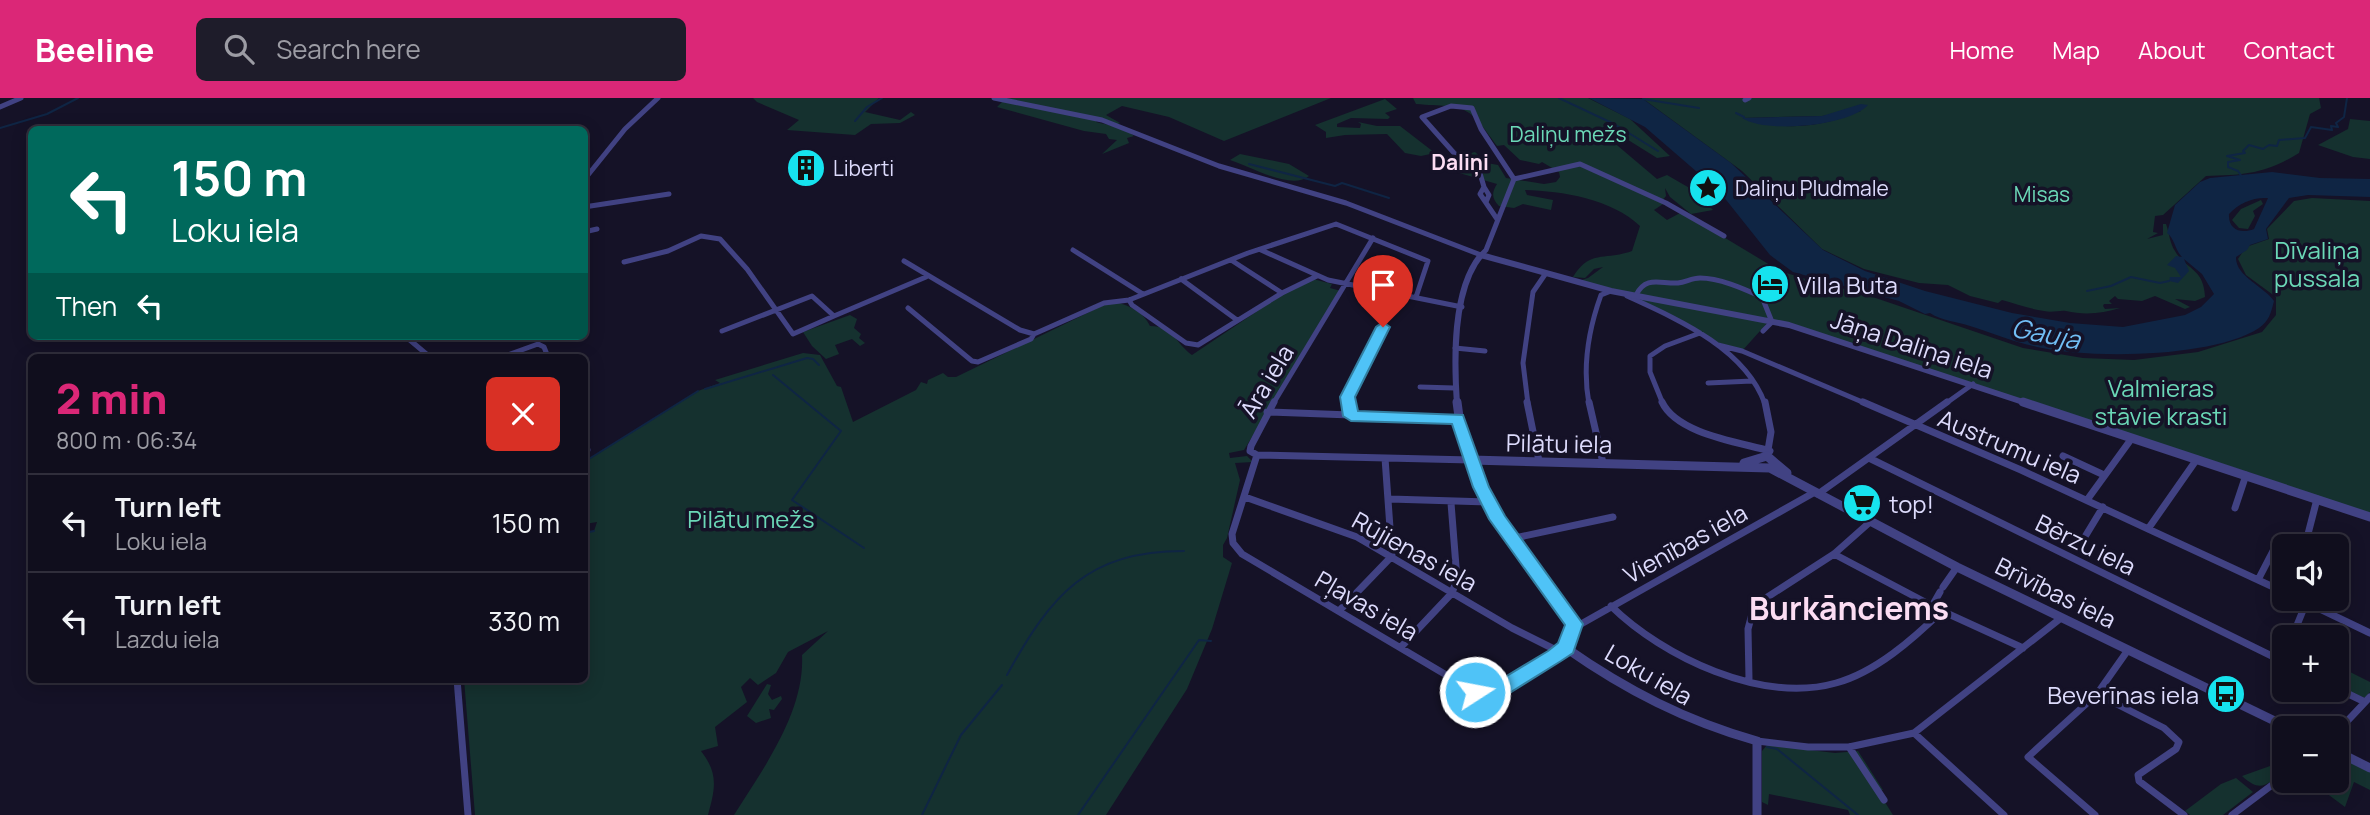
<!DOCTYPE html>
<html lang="en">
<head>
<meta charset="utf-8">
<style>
  body { margin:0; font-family:Manrope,sans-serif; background:#1e1c2a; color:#f1f3f6; height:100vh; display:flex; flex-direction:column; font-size:26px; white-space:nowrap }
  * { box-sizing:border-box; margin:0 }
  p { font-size:23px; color:#9c9ca4 }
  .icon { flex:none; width:38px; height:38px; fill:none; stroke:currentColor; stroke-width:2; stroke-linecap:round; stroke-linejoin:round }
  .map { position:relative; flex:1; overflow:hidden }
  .panel { position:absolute; left:28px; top:256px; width:560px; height:329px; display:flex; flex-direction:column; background:#100e1d; border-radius:10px; box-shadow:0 4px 18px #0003,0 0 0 2px #302e3b }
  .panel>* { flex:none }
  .top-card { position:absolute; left:28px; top:28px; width:560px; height:214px; border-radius:10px; box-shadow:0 4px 18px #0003,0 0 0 2px #302e3b; background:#00695c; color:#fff; overflow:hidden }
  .tools { position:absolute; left:2272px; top:436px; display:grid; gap:14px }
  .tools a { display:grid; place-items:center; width:77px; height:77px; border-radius:10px; background:#100e1d; box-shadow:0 4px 18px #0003,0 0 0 2px #302e3b; font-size:35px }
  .pin { position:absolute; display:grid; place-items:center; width:60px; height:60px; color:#fff; margin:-72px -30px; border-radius:50% 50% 50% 0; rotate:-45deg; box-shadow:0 0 7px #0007 }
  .pin .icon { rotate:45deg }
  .me { position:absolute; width:77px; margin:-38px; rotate:79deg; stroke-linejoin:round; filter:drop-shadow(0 0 5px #0008) }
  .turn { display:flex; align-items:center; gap:24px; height:147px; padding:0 28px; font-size:32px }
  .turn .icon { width:91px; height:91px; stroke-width:2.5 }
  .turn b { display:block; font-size:49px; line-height:60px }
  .then { display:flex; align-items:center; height:66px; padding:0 28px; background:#0003; gap:14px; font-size:26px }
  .round { display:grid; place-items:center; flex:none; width:74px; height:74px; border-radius:10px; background:#1e1c2a }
  .overview { display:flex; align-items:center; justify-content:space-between; height:119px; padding:0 28px }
  h1 { font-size:42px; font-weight:800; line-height:52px; color:#db2777 }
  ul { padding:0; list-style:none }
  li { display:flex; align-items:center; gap:21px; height:98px; padding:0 28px; border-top:2px solid #302e3b }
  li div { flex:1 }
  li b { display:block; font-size:26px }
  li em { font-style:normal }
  header { display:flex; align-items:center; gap:42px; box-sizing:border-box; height:98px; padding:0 35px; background:#db2777; color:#fff }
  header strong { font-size:33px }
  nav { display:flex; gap:38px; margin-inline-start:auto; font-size:24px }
  .search { width:490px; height:63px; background:#1e1c2a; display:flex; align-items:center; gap:18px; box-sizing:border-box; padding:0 24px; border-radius:10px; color:#9c9ca4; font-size:26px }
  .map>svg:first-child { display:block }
</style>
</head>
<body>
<header>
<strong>Beeline</strong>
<div class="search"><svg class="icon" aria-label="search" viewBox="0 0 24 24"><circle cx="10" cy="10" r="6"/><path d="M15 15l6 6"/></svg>Search here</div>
<nav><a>Home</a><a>Map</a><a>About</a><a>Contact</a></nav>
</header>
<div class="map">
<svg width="2370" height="717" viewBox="0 0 2370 717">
  <rect width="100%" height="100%" fill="#151227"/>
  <path fill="#15312f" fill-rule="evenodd" d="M753,0H879L865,14L900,22L911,14L915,17L900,25L871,26L855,37L787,32L799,22L757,4Z
    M997,0H1331L1224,43L1169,19L1122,8L1106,17L1120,25L1116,27L1099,20L1096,24C1108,27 1126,30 1134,38L1127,40L1129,45L1102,56L1117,42L1109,41L1106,36L1084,33L997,9L1004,2Z
    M1413,0H1588L1630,21L1670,58L1657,60L1617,35L1604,33L1605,37L1657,81L1667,77L1693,92L1713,112L1691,116L1670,99L1665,90L1666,98L1661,104L1663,106L1654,112L1667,122L1682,114L1780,173L1825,187L1855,193L2023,250L2083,260L2134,262L2198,254L2262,234L2276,217V199L2246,177L2238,161L2246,149L2269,141L2267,131L2294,103L2312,100L2370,103V417L2251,375L1769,223L1742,253L1711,242L1623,196L1575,184L1588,180L1603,169L1594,171L1585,180L1573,179C1590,151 1605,163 1632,153L1640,128C1612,101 1562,93 1525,92L1527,97L1553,102L1551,112L1523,106L1514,110L1499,108C1491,100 1492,94 1497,86L1449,72L1444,62L1475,54L1487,65L1498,67L1506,80L1544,86L1556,84L1560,79L1559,74L1542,64L1539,66L1520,62L1504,47L1497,48C1466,4 1467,10 1416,6Z
    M1642,0H2319L2321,10L2310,16L2299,55C2265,76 2245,77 2206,78L2163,117L2155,118L2153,134L2158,135L2147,141L2163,137V126H2166C2169,134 2170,146 2175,153C2186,172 2204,170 2205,199L2195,203L2175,201L2190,209L2185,211L2155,198L2142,203L2118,201L2115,198L2109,203L2112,206H2104L2103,208L2105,211L2120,210C2102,216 2083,217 2066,213C2060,212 2052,215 2044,213C2030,211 2016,206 2002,202L1998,205L1970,198L1948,187L1919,185L1864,171L1822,151L1742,73ZM1861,13C1852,15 1844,20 1835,22C1801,31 1776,30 1743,20L1822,18Z
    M1385,1L1397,11L1385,15L1390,19L1388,21L1351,20L1337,26V29L1360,30L1361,26L1358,24L1377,28H1400L1435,55L1421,58L1405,55L1387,36L1345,37L1326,40V34L1315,27Z
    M2350,21L2370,23V61L2353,59L2318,47L2348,31Z
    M1240,56L1289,66L1309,78C1291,93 1250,68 1230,62Z
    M2261,102L2263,106L2253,113L2255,118L2248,131L2239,130L2232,122L2241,111Z
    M1313,181L1332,186L1330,190L1341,193L1244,352L1229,355L1230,360L1247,358L1253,364L1235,365L1240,382L1227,440L1223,447V459L1232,465L1212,531L1187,591L1106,717H734C763,671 805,614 802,557L828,533L788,554L776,575L758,587L750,580L741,589L747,604L715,629L718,648L701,653C719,676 715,691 708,717H475L464,581H584L585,435L594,433L597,424L585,426V364L698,293L720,285L715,282L803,255L820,257L837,288L841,289L853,324L916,292L921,284L927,286L928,282L943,275L948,279H956L1112,203C1128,207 1143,213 1150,228C1174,228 1175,245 1192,257L1280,198Z
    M850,217L857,221L854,230L861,236L859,240L865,245L860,248L852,241L835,247L839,256L826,261L812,248L803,234Z
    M2336,567L2370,584V594L2365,600L2336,588Z
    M767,586L771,587L768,596L772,602L781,598L782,601L774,612L769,611L771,620L756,625L747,618Z
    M1767,647L1835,655L1858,653L1883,692L1878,693L1893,717H1850L1848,712L1769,696L1768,707L1762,704V653Z
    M2336,656L2370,672V692L2354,684L2345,709L2310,683L2336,682Z
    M2284,663V674C2265,687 2261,695 2242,678Z
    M2236,680L2253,694L2223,717H2190L2185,713L2221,686Z"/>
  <path fill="#0f2544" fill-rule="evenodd" d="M1589,0L1643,1L1731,65L1823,152L1865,173L1925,193L2012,215L2070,225L2123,229L2185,217L2201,209L2214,196L2202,176L2184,161L2189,173L2178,185L2169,183L2170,179H2181L2175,170L2167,167L2176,158L2182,159C2175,152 2175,141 2167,135L2175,107L2200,84L2210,80L2272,74L2320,80L2370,81V99L2308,97L2289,100L2266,131L2268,141L2250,147L2247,152L2236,159C2235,178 2265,189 2274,203C2271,215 2269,223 2259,230C2213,260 2089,261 2037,249C2014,244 1992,235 1970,228C1958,224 1940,222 1930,215L1925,216L1899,203L1793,174L1770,157L1719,93L1645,29ZM2268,100L2254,131C2241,136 2228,132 2229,116C2239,105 2253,99 2268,100Z
    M1861,6L1868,7C1849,28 1766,36 1742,20L1822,18Z"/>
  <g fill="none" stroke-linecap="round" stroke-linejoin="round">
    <path stroke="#0f2544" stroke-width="2" d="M1559,0L1614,26L1658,53
      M1643,1L1699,10
      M1736,15L1744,19
      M855,23L867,9L882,0
      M0,30L47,16L78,0
      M1249,66L1335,88L1342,85L1389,100
      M2242,79L2238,73L2228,69V64L2240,62L2227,58L2245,55L2243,53L2249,47L2263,51L2269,47L2277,48L2279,42L2305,40L2311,29L2332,32L2331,28L2338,29L2336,25L2344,19L2347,0
      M2087,193L2111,188L2131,179L2160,185L2169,183
      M773,277L841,333L792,402L864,450
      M705,291L807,260L813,261L819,267
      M584,364L698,293
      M584,435L594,433
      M1007,577C1051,497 1087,453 1184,453
      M1767,649L1777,651L1858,717
      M922,717L961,637L1002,587
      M1078,717L1199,542L1211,543"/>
    <path stroke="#414283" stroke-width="5" d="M994,0L1102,22L1219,68L1346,105L1481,157L1486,152L1514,81L1580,66L1666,105L1724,138
      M1745,2L1749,0
      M0,9L21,0
      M584,82L625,31L658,0
      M1484,89L1479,72L1454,55L1422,19L1451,8L1472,10L1481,31L1514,81
      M1486,104L1489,97L1484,89L1480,96L1497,121
      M584,109L669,96
      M584,134L597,131
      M1073,152L1143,196
      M1261,152L1328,182L1462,209
      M1231,162L1282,195
      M904,163L1020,232L1034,236L1104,205L1129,202L1248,155L1336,126L1428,163L1416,199
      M624,164L668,153L701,138L720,141L747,171L793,236L834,218
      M1181,181L1237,222
      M1636,197C1646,177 1660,186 1678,185C1686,184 1692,180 1700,180C1720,180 1744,191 1762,199L1772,224L1763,233
      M1627,198C1677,221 1745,250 1765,306
      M1129,202L1132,207L1186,245L1198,247L1282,195L1317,178
      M908,210L972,263L978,264L1031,241L1034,236
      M722,233L812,198L834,218L926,179
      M405,238L430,259
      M1718,247L1742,253L1867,306
      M1455,250L1485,253
      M502,259L538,246L544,249L548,259
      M1708,285L1752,283
      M1420,289L1454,290
      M1273,306L1373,140
      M1349,306L1347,299L1352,286L1400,196
      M1528,306L1523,265L1533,194L1546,175
      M1589,306C1582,268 1588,233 1601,197L1611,193
      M1663,306L1650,274V258L1665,248L1700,235
      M1945,306L1973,286"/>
    <path stroke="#414283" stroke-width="7" d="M1274,304L1251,348L1250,353L1257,357L1232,436L1233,445L1242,456L1475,594L1486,597L1497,593L1566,550
      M1348,304L1351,318
      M1527,304L1539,363
      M1589,304L1603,365
      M1662,304C1677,336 1739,344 1770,353
      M1765,304L1771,334L1767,358
      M1863,304L2021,372L2284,494
      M1267,314L1458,321
      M584,342L587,352L584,356
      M1257,357L1471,362
      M2063,358L2104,377
      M1871,361L2284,564
      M1818,396L1947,304
      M1245,399L1357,439L1512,530L1560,554
      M1390,401L1488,404
      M2087,402L2132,340
      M2235,410L2246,377
      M2148,431L2197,361
      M2308,436L2317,401
      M1510,441L1613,419
      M2083,442L2103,409
      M1834,456L1942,513L2023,550
      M2258,482L2274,451
      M1943,489L1957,469
      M2297,500L2370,535
      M1611,508C1663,559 1762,606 1836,585C1876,574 1913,541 1942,513
      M1932,508L1940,494
      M1339,513L1392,458L1385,360
      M1574,530L1815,394
      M2293,537L2308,500
      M1401,549L1452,495L1457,481L1451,405
      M457,581L468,717
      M1749,581L1748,531L1753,512L1766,500L1834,456L1870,424
      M2336,590L2365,604
      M2099,597L2164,630L2179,644L2176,651L2138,677L2139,683L2184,717
      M1914,635L2004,717
      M2336,635L2370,599
      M1757,643L1808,649H1849L1914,635L2061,520
      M1849,649L1884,702
      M2095,717L2028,659L2097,596L2128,552
      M2232,717L2284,678"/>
    <path stroke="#414283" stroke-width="6" d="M1457,306C1454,263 1452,192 1481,157L1611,193L1789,227L2029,306"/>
    <path stroke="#414283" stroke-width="9" d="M1457,304C1468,402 1523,450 1574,526L1566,550C1626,592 1686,623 1757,643V717
      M2023,304L2370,419
      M1471,362L1770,370L1957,469L2289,630
      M1744,365L1767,358L1787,375
      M2336,653L2370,670"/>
  </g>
  <path fill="#4fc3f7" stroke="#337fa1" stroke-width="2" d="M1383,224L1390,229L1355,299L1358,313L1463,317L1489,389L1505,418L1583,526L1573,555L1561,563L1503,599L1486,604L1469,599L1466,594L1469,588L1475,586L1490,588L1548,553L1558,545L1565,527L1489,421L1473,389L1452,326L1351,323L1343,318L1340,299L1376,229Z"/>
  <defs>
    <symbol id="building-disc" viewBox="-11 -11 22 22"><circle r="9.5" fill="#16e3ee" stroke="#151227"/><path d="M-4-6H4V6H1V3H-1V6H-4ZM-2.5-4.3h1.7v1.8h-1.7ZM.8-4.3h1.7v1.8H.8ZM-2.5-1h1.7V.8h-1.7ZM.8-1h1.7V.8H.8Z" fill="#111"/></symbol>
    <symbol id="sight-disc" viewBox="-11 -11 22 22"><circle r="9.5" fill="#16e3ee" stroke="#151227"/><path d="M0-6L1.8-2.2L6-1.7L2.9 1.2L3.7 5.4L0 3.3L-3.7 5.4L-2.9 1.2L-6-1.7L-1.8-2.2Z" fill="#111"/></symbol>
    <symbol id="hotel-disc" viewBox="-11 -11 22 22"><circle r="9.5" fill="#16e3ee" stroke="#151227"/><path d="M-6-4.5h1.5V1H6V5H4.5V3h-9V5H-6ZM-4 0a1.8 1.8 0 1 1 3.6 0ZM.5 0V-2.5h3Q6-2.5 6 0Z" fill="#111"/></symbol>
    <symbol id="supermarket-disc" viewBox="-11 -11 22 22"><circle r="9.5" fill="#16e3ee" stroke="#151227"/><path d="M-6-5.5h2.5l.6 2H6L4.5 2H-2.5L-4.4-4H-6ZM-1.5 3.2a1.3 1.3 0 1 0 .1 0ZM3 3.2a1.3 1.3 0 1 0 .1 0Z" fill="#111"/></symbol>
    <symbol id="bus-disc" viewBox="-11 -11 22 22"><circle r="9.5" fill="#16e3ee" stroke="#151227"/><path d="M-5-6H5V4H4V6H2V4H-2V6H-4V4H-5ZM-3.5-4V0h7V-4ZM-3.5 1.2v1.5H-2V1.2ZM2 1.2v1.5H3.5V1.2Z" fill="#111"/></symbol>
  </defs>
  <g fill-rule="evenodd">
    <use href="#building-disc" x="784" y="48" width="44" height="44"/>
    <use href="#sight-disc" x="1686" y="68" width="44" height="44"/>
    <use href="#hotel-disc" x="1748" y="164" width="44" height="44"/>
    <use href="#supermarket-disc" x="1840" y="383" width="44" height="44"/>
    <use href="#bus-disc" x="2204" y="574" width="44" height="44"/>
  </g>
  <g text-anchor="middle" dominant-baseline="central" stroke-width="7" stroke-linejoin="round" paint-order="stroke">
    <g font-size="21" fill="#6bd8b7" stroke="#151227">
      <text x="1568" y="36">Daliņu mežs</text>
      <text x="2042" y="96">Misas</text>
    </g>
    <g font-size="21" font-weight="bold" fill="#fcddf3" stroke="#151227">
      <text x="1460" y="64">Daliņi</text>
    </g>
    <g font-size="21" fill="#dddbfc" stroke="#151227" text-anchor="start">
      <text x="833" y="70">Liberti</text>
      <text x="1735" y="90">Daliņu Pludmale</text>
    </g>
    <g font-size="24" fill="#6bd8b7" stroke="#151227">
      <text x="2317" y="151">Dīvaliņa<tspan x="2317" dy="28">pussala</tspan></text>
      <text x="2161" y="289">Valmieras<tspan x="2161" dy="28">stāvie krasti</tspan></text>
      <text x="751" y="420">Pilātu mežs</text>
    </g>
    <g font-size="24" fill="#dddbfc" stroke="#151227" text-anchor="start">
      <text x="1797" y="186">Villa Buta</text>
      <text x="1889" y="405">top!</text>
      <text x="2199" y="596" text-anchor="end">Beverīnas iela</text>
    </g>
    <g font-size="24" fill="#dddbfc" stroke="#151227">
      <text transform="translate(1912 246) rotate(18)">Jāņa Daliņa iela</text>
      <text transform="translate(1266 283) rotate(-59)">Āra iela</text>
      <text transform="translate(1559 345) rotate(1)">Pilātu iela</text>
      <text transform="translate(2010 348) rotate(23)">Austrumu iela</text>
      <text transform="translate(1685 445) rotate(-29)">Vienības iela</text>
      <text transform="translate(2086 446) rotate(26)">Bērzu iela</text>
      <text transform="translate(1415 453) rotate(29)">Rūjienas iela</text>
      <text transform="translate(2056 494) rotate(26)">Brīvības iela</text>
      <text transform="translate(1367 507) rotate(30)">Pļavas iela</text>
      <text transform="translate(1649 576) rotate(30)">Loku iela</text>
    </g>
    <g font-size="26" font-style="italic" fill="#71bef5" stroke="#151227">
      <text transform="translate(2046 235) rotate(11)">Gauja</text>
    </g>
    <g font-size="32" font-weight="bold" fill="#fcddf3" stroke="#151227">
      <text x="1849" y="510">Burkānciems</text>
    </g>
  </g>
</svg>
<div class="tools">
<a><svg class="icon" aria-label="sound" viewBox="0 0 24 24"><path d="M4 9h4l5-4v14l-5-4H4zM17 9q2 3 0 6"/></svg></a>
<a>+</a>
<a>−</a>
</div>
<div class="pin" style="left:1383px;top:229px;background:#d93025"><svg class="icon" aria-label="arrive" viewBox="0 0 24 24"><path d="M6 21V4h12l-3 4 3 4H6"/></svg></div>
<svg class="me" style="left:1475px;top:594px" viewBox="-20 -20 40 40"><circle r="17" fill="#4fc3f7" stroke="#fff" stroke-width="3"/><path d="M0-11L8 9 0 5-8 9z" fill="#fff"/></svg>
<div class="top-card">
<div class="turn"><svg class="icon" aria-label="left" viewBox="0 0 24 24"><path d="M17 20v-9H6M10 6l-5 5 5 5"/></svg><div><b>150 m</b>Loku iela</div></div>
<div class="then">Then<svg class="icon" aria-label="left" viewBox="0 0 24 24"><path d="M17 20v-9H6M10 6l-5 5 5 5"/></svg></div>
</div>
<section class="panel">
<div class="overview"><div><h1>2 min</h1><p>800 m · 06:34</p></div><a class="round" style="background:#d93025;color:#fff"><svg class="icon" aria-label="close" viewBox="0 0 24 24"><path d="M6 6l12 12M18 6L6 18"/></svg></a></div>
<ul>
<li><svg class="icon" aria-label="left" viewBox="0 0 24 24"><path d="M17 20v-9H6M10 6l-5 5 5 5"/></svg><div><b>Turn left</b><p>Loku iela</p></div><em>150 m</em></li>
<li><svg class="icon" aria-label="left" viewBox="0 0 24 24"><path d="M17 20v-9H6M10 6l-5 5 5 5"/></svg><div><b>Turn left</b><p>Lazdu iela</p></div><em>330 m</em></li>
</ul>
</section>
</div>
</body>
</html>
